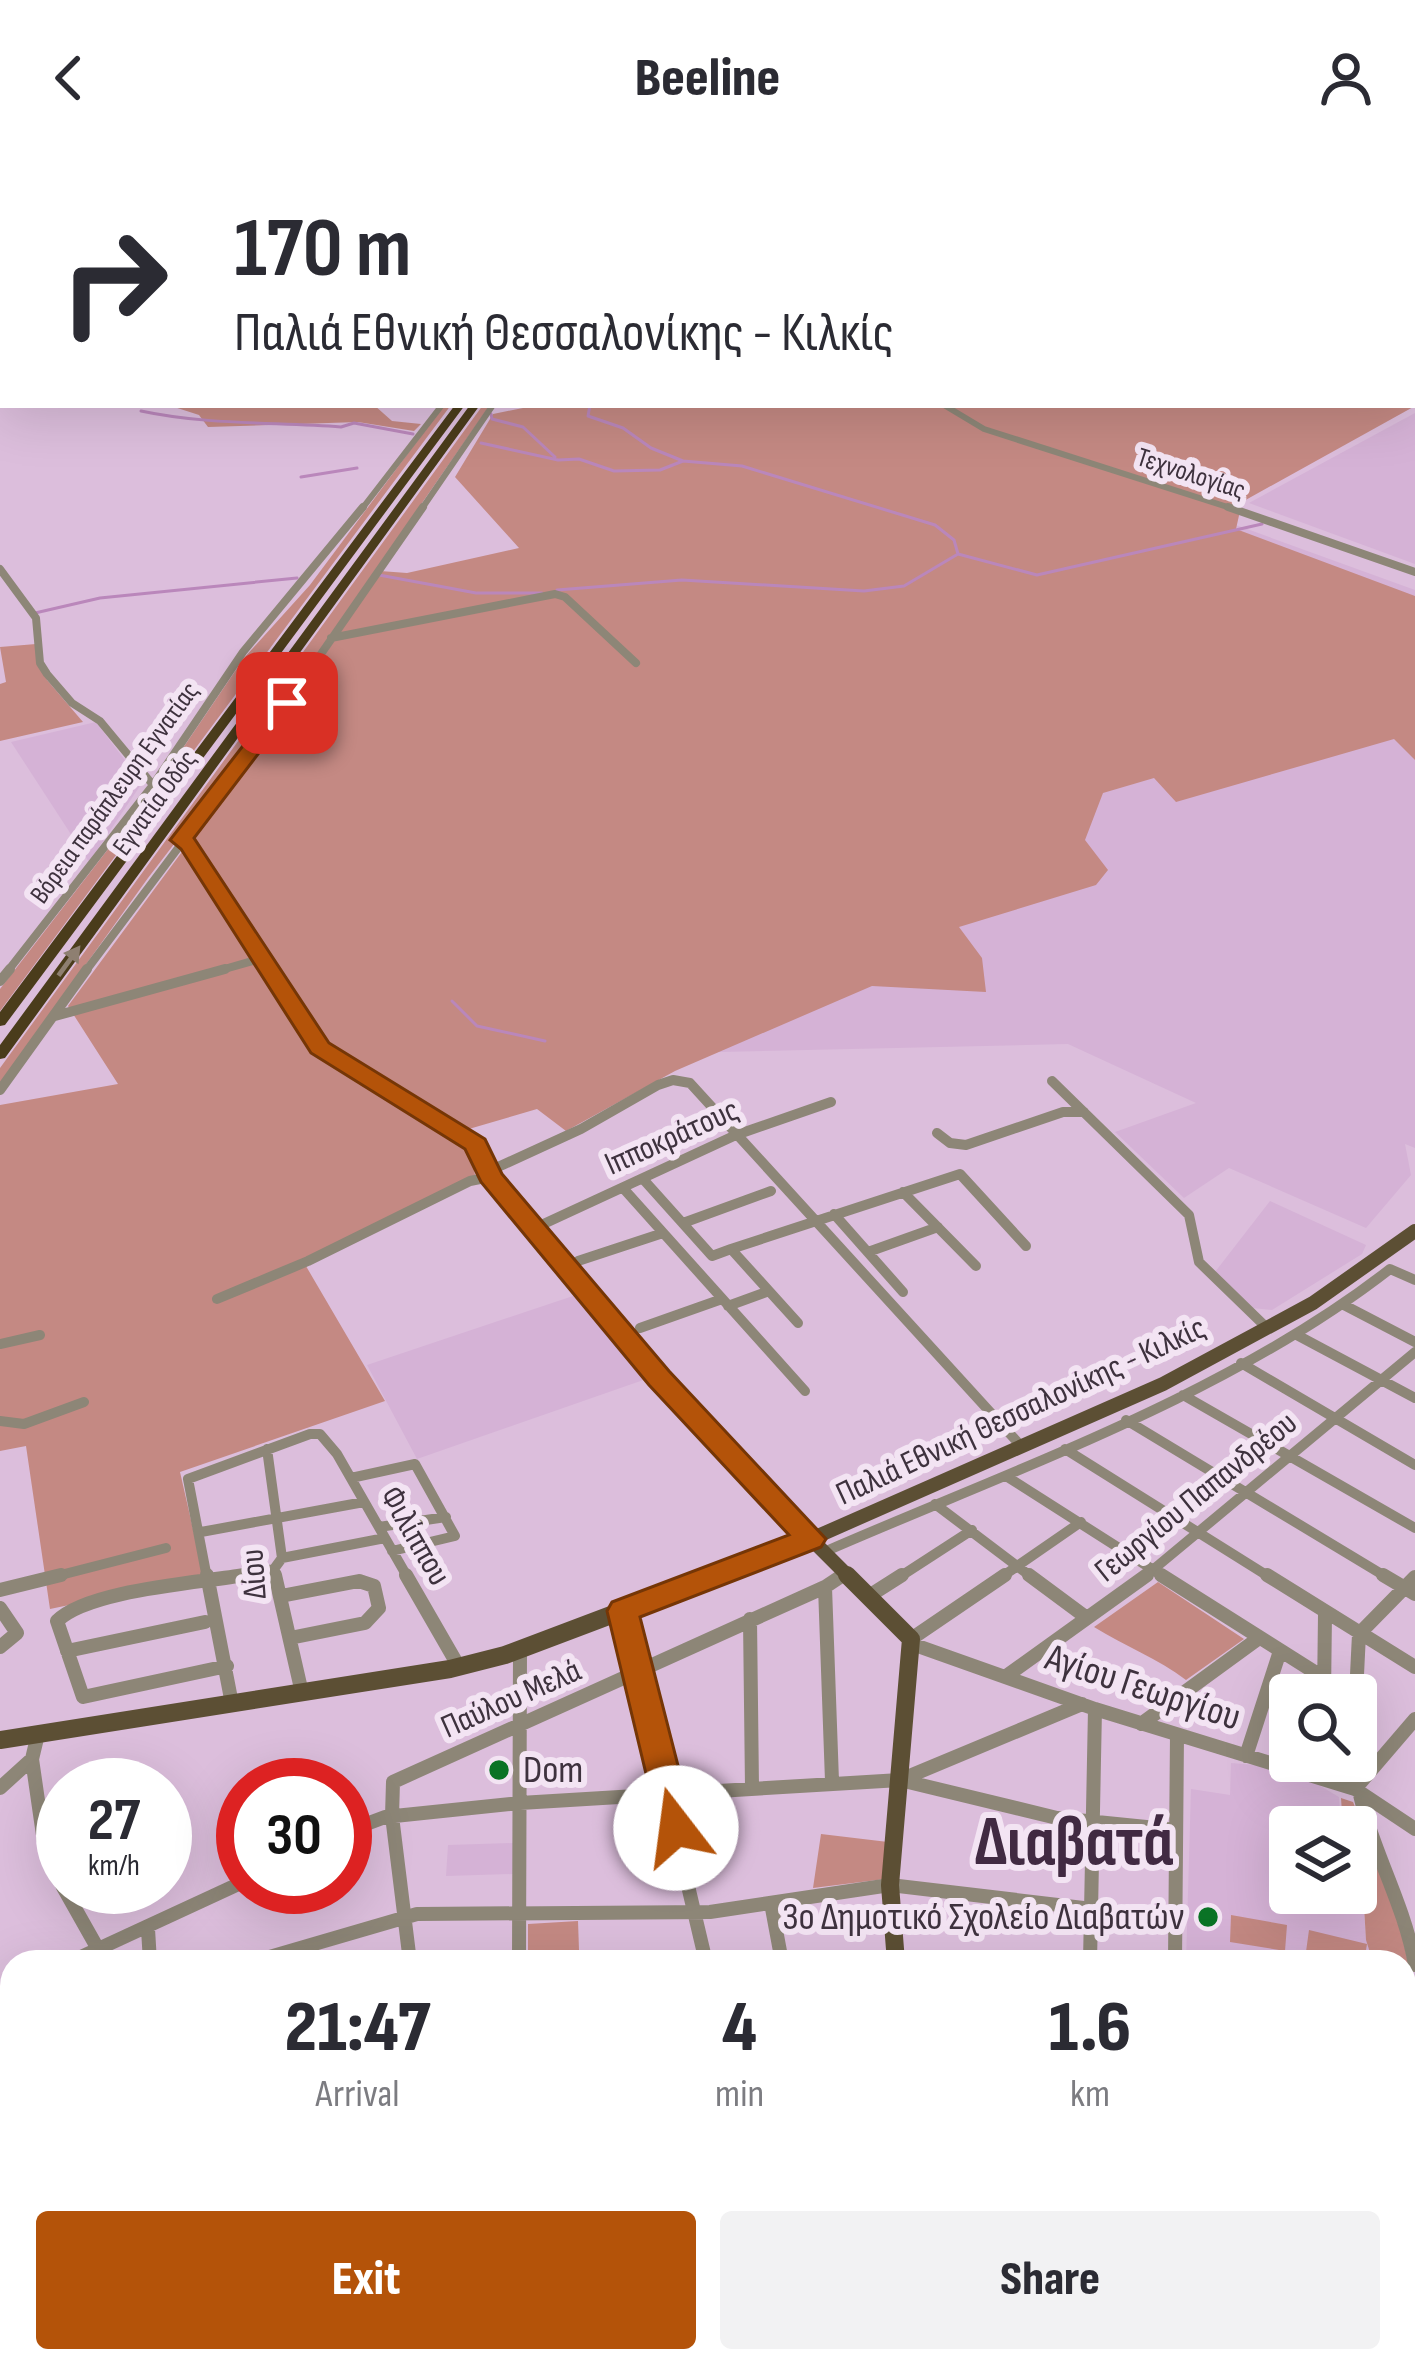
<!DOCTYPE html>
<html lang="en">
<head>
<meta charset="utf-8">
<style>
  body { margin:0; font-family:"Sofia Sans Condensed",sans-serif; background:#f2f2f3; color:#2b2b33; height:100vh; display:flex; flex-direction:column; font-size:45px; white-space:nowrap }
  * { box-sizing:border-box; margin:0 }
  p { font-size:39px; color:#7c7c81 }
  .icon { flex:none; width:66px; height:66px; fill:none; stroke:currentColor; stroke-width:2; stroke-linecap:round; stroke-linejoin:round }
  .map { position:relative; flex:1; overflow:hidden }
  .panel { position:absolute; left:0px; top:1794px; width:1416px; height:423px; display:flex; flex-direction:column; background:#fff; border-radius:36px 36px 0 0; box-shadow:0 12px 48px #0002 }
  .panel>* { flex:none }
  .top-card { position:absolute; left:0px; top:0px; width:1416px; height:252px; box-shadow:0 12px 48px #0002; background:#fff; color:#2b2b33; overflow:hidden }
  .buttons { position:absolute; left:1269px; top:1518px; display:grid; gap:24px }
  .buttons a { display:grid; place-items:center; width:108px; height:108px; border-radius:12px; background:#fff; box-shadow:0 12px 48px #0002; font-size:60px }
  .speed { position:absolute; left:36px; top:1602px; display:flex; gap:24px; font-size:60px; font-weight:700; text-align:center }
  .speed>* { display:grid; place-content:center; width:156px; height:156px; border-radius:50%; background:#fff; box-shadow:0 12px 48px #0002; line-height:1 }
  .speed small { font-size:30px; font-weight:400 }
  .speed .limit { border:18px solid #d22; background:#fff; color:#111 }
  .pin { position:absolute; display:grid; place-items:center; width:102px; height:102px; color:#fff; margin:-51px; border-radius:24px; box-shadow:0 6px 18px #0006 }
  .me { position:absolute; width:132px; margin:-66px; rotate:345deg; stroke-linejoin:round; filter:drop-shadow(0 0 9px #0008) }
  .turn { display:flex; align-items:center; gap:42px; height:252px; padding:0 36px; font-size:54px }
  .turn .icon { width:156px; height:156px; stroke-width:2.5 }
  .turn b { display:block; font-size:84px; line-height:102px }
  .eta { display:flex; justify-content:space-evenly; align-items:center; height:204px; text-align:center }
  .eta b { font-size:72px; font-weight:800; line-height:84px }
  .primary-button { display:flex; gap:24px; margin-top:auto; padding:24px 36px }
  .primary-button a { flex:1; height:138px; border-radius:12px; background:#b45309; color:#fff; font-size:48px; font-weight:800; line-height:138px; text-align:center }
  .primary-button a+a { background:#f2f2f3; color:#2b2b33 }
  header { display:flex; justify-content:space-between; align-items:center; height:156px; padding:0 36px; background:#fff; font-size:54px; font-weight:800 }
  .map>svg:first-child { display:block }
</style>
</head>
<body>
<header><svg class="icon" aria-label="back" viewBox="0 0 24 24"><path d="M15 5l-7 7 7 7"/></svg>Beeline<svg class="icon" aria-label="person" viewBox="0 0 24 24"><circle cx="12" cy="8" r="4"/><path d="M4 21q1-7 8-7t8 7"/></svg></header>
<div class="map">
<svg width="1415" height="2215" viewBox="0 0 1415 2215">
  <rect width="100%" height="100%" fill="#dcbedc"/>
  <path fill="#d5b2d6" d="M1415,257V408L1249,347Z
    M996,282L1415,434V992L1405,988L1411,1019L1366,1072L1229,1012L1184,1042L1115,976L1196,947L1068,888L634,898Z
    M96,566L142,627L89,706L11,586Z
    M1270,1045L1366,1089L1362,1098L1272,1154L1252,1152L1215,1116Z
    M582,1137L652,1221L417,1303L367,1209Z
    M1231,1607L1256,1609L1317,1628L1339,1641L1341,1671H1290V1737H1356L1358,1684L1366,1783L1373,1806H1186L1191,1633L1230,1639Z
    M514,1687V1718L446,1720L448,1689Z"/>
  <path fill="#c48983" d="M1413,213L1415,250L1242,346L1236,373L1415,440V604L1394,583L1176,646L1154,622L1103,637L1085,684L1108,714L1096,729L959,771L982,802L986,836L872,830L675,915L566,975L537,953L462,975L454,981L470,992L475,1019L303,1105L385,1245L180,1316L204,1421L50,1453L26,1290L0,1295V949L118,928L68,850L303,532L380,415L407,417L519,392L455,321L493,258L538,249H1413Z
    M168,249H374L392,265L421,268L414,275L358,266L208,271L199,259Z
    M444,249H451L0,855V833L160,626L244,502L310,429Z
    M483,249H490L290,537L148,722L0,928V912Z
    M36,488L47,524L83,566L0,585V528L6,526L0,491Z
    M1158,1426L1244,1483L1186,1524C1159,1503 1124,1490 1094,1471Z
    M1341,1642L1353,1646C1392,1740 1415,1790 1415,1895L1404,1893V1806H1373L1366,1784L1360,1684L1356,1671H1343Z
    M821,1678L888,1686L885,1723L813,1732Z
    M1231,1759L1287,1769L1285,1795L1230,1786Z
    M578,1765L579,1794L528,1797V1768Z
    M1309,1774L1367,1788L1364,1806L1305,1803Z"/>
  <g fill="none" stroke-linecap="round" stroke-linejoin="round">
    <path stroke="#ba87bb" stroke-width="3" d="M1229,0L1277,3
      M1333,0L1393,3
      M1059,3L1123,0
      M1287,3L1308,0
      M590,249L588,260L623,272L651,292L683,305L742,310L935,369L954,384L958,398L1037,419L1262,368
      M141,255C206,269 274,266 341,271L354,267L413,278
      M491,258L492,263L523,271L555,301
      M481,287L558,304L579,303L614,315L660,314L683,305
      M301,321L357,312
      M379,419L476,437H542
      M557,434L682,424L864,435L904,430L958,398
      M35,457L100,442L297,422
      M452,845L477,870L545,885"/>
    <path stroke="#ba87bb" stroke-width="4.5" d="M831,2205L888,2215
      M541,2215L560,2205"/>
    <path stroke="#8d8677" stroke-width="6" d="M614,3L618,0
      M944,249L984,273L1237,354
      M361,354L442,249
      M421,354L493,249"/>
    <path stroke="#8d8677" stroke-width="8" d="M1228,351L1415,416
      M0,413L36,462L40,507L47,518L72,547L100,565L153,629
      M331,482L555,438L565,441L636,507
      M182,684L190,688L271,816
      M7,816L153,629L243,496L363,351
      M85,816L287,547L423,351
      M214,816L263,802"/>
    <path stroke="#8d8677" stroke-width="10" d="M269,813L319,892L476,989L490,1021L659,1222L811,1383
      M0,825L10,813
      M55,860L225,813
      M1052,925L1189,1059L1199,1106L1267,1172
      M0,934L87,813
      M937,977L950,987L966,989L1063,956H1084
      M487,1016L581,973L658,929L673,924L690,927L1021,1290
      M643,1023L712,1100L731,1093L798,1167
      M623,1032L805,1235
      M903,1036L976,1110
      M834,1058L903,1136
      M683,1067L771,1035
      M537,1071L736,979L831,946
      M731,1093L960,1018L1026,1090
      M868,1096L938,1071
      M578,1105L663,1077
      M217,1143L308,1105L470,1025L490,1021
      M1344,1149L1415,1186
      M728,1150L769,1135
      M640,1172L722,1143
      M1295,1178L1415,1242
      M0,1188L40,1179
      M1241,1207L1415,1309
      M1183,1239L1415,1372
      M1126,1264L1388,1422
      M0,1265L24,1268L84,1246
      M267,1293L282,1402L274,1413L276,1422
      M1065,1293L1271,1422
      M1006,1320L1166,1422
      M351,1322L415,1308L455,1380L392,1395
      M935,1348L1033,1422
      M379,1371L446,1361
      M201,1376L364,1346
      M824,1396C1012,1314 1227,1240 1390,1113L1415,1124
      M282,1402L385,1382
      M49,1422L166,1392
      M207,1422L188,1323L310,1278H320L337,1298L408,1422
      M227,1422L274,1413
      M838,1422L845,1417
      M898,1422L972,1374
      M1000,1422L1081,1366
      M1143,1422L1415,1196"/>
    <path stroke="#8d8677" stroke-width="14" d="M207,1419L232,1548
      M275,1419L302,1537
      M406,1419L459,1511
      M1029,1419L1087,1462
      M1161,1419L1324,1522
      M1267,1419L1415,1511
      M1383,1419L1415,1438
      M825,1431L832,1625
      M0,1434L61,1419
      M281,1440L359,1425L374,1430L379,1452L365,1467L290,1482
      M869,1440L902,1419
      M0,1452L17,1477L0,1491
      M623,1455L706,1806
      M750,1463L752,1631
      M911,1483L1005,1419
      M912,1488L1095,1553L1355,1633L1415,1673
      M67,1495L205,1466
      M227,1510L83,1541L57,1465C88,1434 198,1427 244,1419
      M1005,1521L1147,1419
      M1324,1539L1325,1458
      M1356,1539L1359,1478L1415,1421
      M1141,1568L1259,1482
      M1246,1600L1280,1495
      M32,1603L44,1686L63,1731
      M1355,1605C1360,1677 1403,1738 1415,1809
      M900,1624L1082,1548
      M0,1632L32,1603L38,1578
      M1355,1633L1415,1563
      M345,1676L385,1661L520,1647L900,1624L1057,1662L1176,1674
      M63,1731L98,1793
      M771,1747L782,1806
      M148,1773L150,1806
      M70,1806L243,1726
      M252,1806L417,1758L710,1756L890,1729L1177,1763
      M410,1806L392,1660L393,1626L825,1431L843,1419
      M519,1806L520,1494
      M1090,1806L1095,1553
      M1175,1806L1177,1579
      M0,1843L12,1837
      M1404,1903L1415,1905
      M1404,1957L1415,1944
      M1404,2050L1415,2058
      M0,2062L12,2059
      M0,2104L12,2101
      M0,2170L12,2167
      M1404,2182L1415,2172
      M462,2205L464,2215
      M616,2205L618,2215
      M887,2205L946,2215
      M1332,2205L1341,2215
      M32,2215L83,2205
      M512,2215L530,2205
      M985,2215L1032,2205
      M1109,2215L1128,2205
      M1362,2215L1375,2205"/>
    <path stroke="#5c4f34" stroke-width="14" d="M811,1383L850,1422
      M709,1422L811,1383L1163,1228L1313,1147L1415,1075"/>
    <path stroke="#5c4f34" stroke-width="18" d="M847,1419L911,1483L890,1729L896,1806
      M0,1584L450,1513L505,1499L717,1419
      M1074,2205L1085,2215"/>
    <path fill="#4a3c1b" fill-rule="evenodd" d="M642,0H650L648,3H640Z
      M455,249H465L5,869L0,870V856Z
      M470,249H480L5,902L0,903V889Z"/>
  </g>
  <defs><path id="oneway-solid" d="M-6-.8H1V-3.2L6.5 0L1 3.2V.8H-6Z" transform="scale(3)"/></defs>
  <use fill="#8e7f71" href="#oneway-solid" transform="translate(69 805) rotate(-54)"/>
  <path fill="#b45309" stroke="#753606" stroke-width="3" d="M280,542L297,547L194,682L329,887L485,983L502,1018L669,1215L826,1383L821,1391L640,1461L694,1672L689,1682L676,1686L664,1682L659,1672L607,1455L612,1446L789,1379L649,1229L481,1026L465,993L311,897L181,693L170,684Z"/>
  <g fill="#0a7325" stroke="#f3e4f3" stroke-width="4.5">
    <circle cx="499" cy="1614" r="12"/>
    <circle cx="1208" cy="1761" r="12"/>
  </g>
  <g text-anchor="middle" dominant-baseline="central" stroke-width="12" stroke-linejoin="round" paint-order="stroke">
    <g font-size="27" fill="#3e323e" stroke="#f3e4f3">
      <text transform="translate(1191 318) rotate(18)">Τεχνολογίας</text>
      <text transform="translate(115 637) rotate(-54)">Βόρεια παράπλευρη Εγνατίας</text>
      <text transform="translate(155 647) rotate(-54)">Εγνατία Οδός</text>
    </g>
    <g font-size="33" fill="#3e323e" stroke="#f3e4f3">
      <text transform="translate(672 981) rotate(-24)">Ιπποκράτους</text>
      <text transform="translate(1021 1255) rotate(-25)">Παλιά Εθνική Θεσσαλονίκης - Κιλκίς</text>
      <text transform="translate(1196 1341) rotate(-39)">Γεωργίου Παπανδρέου</text>
      <text transform="translate(415 1380) rotate(60)">Φιλίππου</text>
      <text transform="translate(254 1418) rotate(-94)">Δίου</text>
      <text transform="translate(511 1543) rotate(-24)">Παύλου Μελά</text>
    </g>
    <g font-size="39" fill="#3e323e" stroke="#f3e4f3">
      <text transform="translate(1143 1532) rotate(18)">Αγίου Γεωργίου</text>
    </g>
    <g font-size="39" fill="#3e323e" stroke="#f3e4f3" text-anchor="start">
      <text x="523" y="1614">Dom</text>
      <text x="1184" y="1761" text-anchor="end">3ο Δημοτικό Σχολείο Διαβατών</text>
    </g>
    <g font-size="69" font-weight="bold" fill="#412a42" stroke="#f3e4f3">
      <text x="1074" y="1687">Διαβατά</text>
    </g>
  </g>
</svg>
<div class="buttons">
<a><svg class="icon" aria-label="search" viewBox="0 0 24 24"><circle cx="10" cy="10" r="6"/><path d="M15 15l6 6"/></svg></a>
<a><svg class="icon" aria-label="layers" viewBox="0 0 24 24"><path d="M12 4l9 5-9 5-9-5zM3 14l9 5 9-5"/></svg></a>
</div>
<div class="speed"><div>27<small>km/h</small></div><div class="limit">30</div></div>
<div class="pin" style="left:287px;top:547px;background:#d93025"><svg class="icon" aria-label="arrive" viewBox="0 0 24 24"><path d="M6 21V4h12l-3 4 3 4H6"/></svg></div>
<svg class="me" style="left:676px;top:1672px" viewBox="-20 -20 40 40"><circle r="19" fill="#fff"/><path d="M0-13L10 11 0 6-10 11z" fill="#b45309"/></svg>
<div class="top-card">
<div class="turn"><svg class="icon" aria-label="right" viewBox="0 0 24 24"><path d="M7 20v-9h11M14 6l5 5-5 5"/></svg><div><b>170 m</b>Παλιά Εθνική Θεσσαλονίκης - Κιλκίς</div></div>
</div>
<section class="panel">
<div class="eta">
<div><b>21:47</b><p>Arrival</p></div>
<div><b>4</b><p>min</p></div>
<div><b>1.6</b><p>km</p></div>
</div>
<div class="primary-button"><a>Exit</a><a>Share</a></div>
</section>
</div>
</body>
</html>
